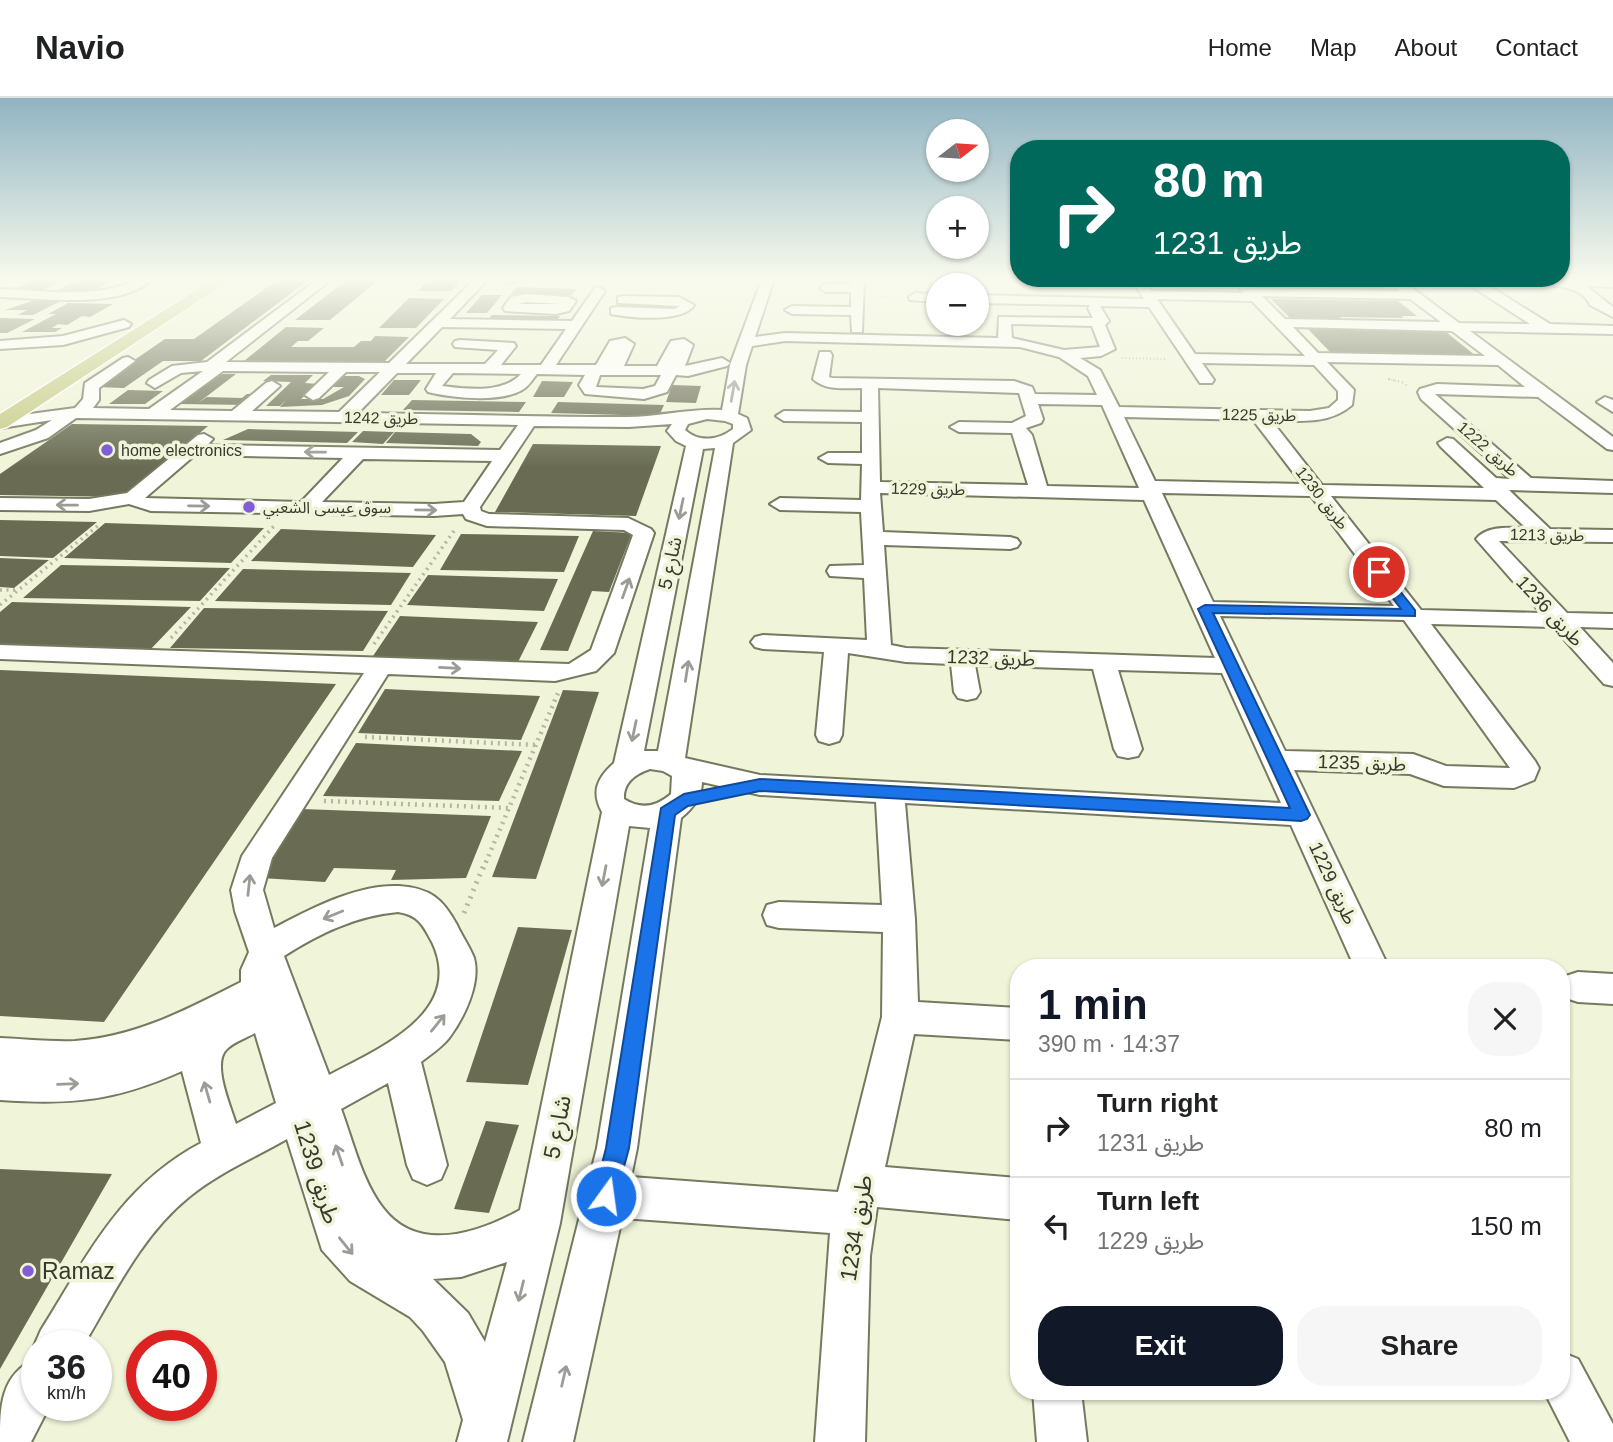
<!DOCTYPE html>
<html lang="en">
<head>
<meta charset="utf-8">
<style>
  body { margin:0; font-family:Arial,"Noto Sans Arabic",sans-serif; background:#f6f6f6; color:#202124; height:100vh; display:flex; flex-direction:column; font-size:26px; white-space:nowrap }
  * { box-sizing:border-box; margin:0 }
  p { font-size:23px; color:#757577 }
  .icon { flex:none; width:38px; height:38px; fill:none; stroke:currentColor; stroke-width:2; stroke-linecap:round; stroke-linejoin:round }
  .map { position:relative; flex:1; overflow:hidden }
  .drawer { position:absolute; left:1010px; top:861px; width:560px; height:441px; display:flex; flex-direction:column; background:#fff; border-radius:28px; box-shadow:0 2px 5px #0004 }
  .drawer>* { flex:none }
  .hud { position:absolute; left:1010px; top:42px; width:560px; height:147px; border-radius:28px; box-shadow:0 2px 5px #0004; background:#00695c; color:#fff; overflow:hidden }
  .needle { width:46px; rotate:73deg }
  .tools { position:absolute; left:926px; top:21px; display:grid; gap:14px }
  .tools a { display:grid; place-items:center; width:63px; height:63px; border-radius:50%; background:#fff; box-shadow:0 2px 5px #0004; font-size:35px }
  .speed { position:absolute; left:21px; top:1232px; display:flex; gap:14px; font-size:35px; font-weight:700; text-align:center }
  .speed>* { display:grid; place-content:center; width:91px; height:91px; border-radius:50%; background:#fff; box-shadow:0 2px 5px #0004; line-height:1 }
  .speed small { font-size:18px; font-weight:400 }
  .speed .limit { border:10px solid #d22; background:#fff; color:#111 }
  .pin { position:absolute; display:grid; place-items:center; width:60px; height:60px; color:#fff; margin:-30px; border:4px solid #fff; border-radius:50%; box-shadow:0 2px 7px #0007 }
  .me { position:absolute; width:77px; margin:-38px; rotate:14deg; stroke-linejoin:round; filter:drop-shadow(0 0 5px #0008) }
  .turn { display:flex; align-items:center; gap:24px; height:147px; padding:0 28px; font-size:32px }
  .turn .icon { width:91px; height:91px; stroke-width:2.5 }
  .turn b { display:block; font-size:49px; line-height:60px }
  .round { display:grid; place-items:center; flex:none; width:74px; height:74px; border-radius:28px; background:#f6f6f6 }
  .head { display:flex; align-items:center; justify-content:space-between; height:119px; padding:0 28px }
  h1 { font-size:42px; font-weight:800; line-height:52px; color:#111827 }
  .primary-button { display:flex; gap:14px; margin-top:auto; padding:14px 28px }
  .primary-button a { flex:1; height:80px; border-radius:28px; background:#111827; color:#fff; font-size:28px; font-weight:800; line-height:80px; text-align:center }
  .primary-button a+a { background:#f6f6f6; color:#202124 }
  ul { padding:0; list-style:none }
  li { display:flex; align-items:center; gap:21px; height:98px; padding:0 28px; border-top:2px solid #e0e0e0 }
  li div { flex:1 }
  li b { display:block; font-size:26px }
  li em { font-style:normal }
  header { display:flex; align-items:center; gap:42px; box-sizing:border-box; height:98px; padding:0 35px; background:#fff; border-bottom:2px solid #e0e0e0 }
  header strong { font-size:33px }
  nav { display:flex; gap:38px; margin-inline-start:auto; font-size:24px }
  .map>svg:first-child { display:block }
</style>
</head>
<body>
<header>
<strong>Navio</strong>
<nav><a>Home</a><a>Map</a><a>About</a><a>Contact</a></nav>
</header>
<div class="map">
<svg width="1613" height="1344" viewBox="0 0 1613 1344">
  <rect width="100%" height="100%" fill="#f0f4d8"/>
  <path fill="#696c53" d="M35,181H65L43,192H13Z
    M79,181H115L90,194H55Z
    M279,181H310L201,263H163L124,290L95,289L165,241H194Z
    M348,181H380L330,222H295Z
    M429,181H462L451,193H418Z
    M1316,181H1374L1391,194H1330Z
    M517,189L577,191L572,197L511,196Z
    M482,197H502L487,215H466Z
    M409,200L444,201L416,230H379Z
    M1271,201L1398,203L1417,218H1401L1404,220L1340,219L1343,222L1291,221Z
    M35,202H63L33,217H18L27,212H5Z
    M68,205L113,206L90,219L82,218L67,227L58,226L52,230H62L55,234H22L56,216H48Z
    M492,217L560,218L555,225L486,224Z
    M0,220L35,221L7,235H0Z
    M286,229L324,230L308,243H298L291,249H354L361,243H371L375,238L409,239L384,264H369L365,268H321L325,263H244Z
    M1308,231L1446,234L1476,258L1330,254Z
    M223,276H236L198,305L207,299L242,300L247,296H260L248,307L178,306L214,278Z
    M271,277H313L305,285L318,286L301,301H323L344,289H328L340,278H359L365,281L349,298L322,307L280,309L287,301L280,308H266L291,284L263,283Z
    M394,282H421L409,297H381Z
    M542,283L573,284L564,299H533Z
    M672,287L701,288L696,305L666,304Z
    M128,292L163,293L145,306H109Z
    M412,302L526,304L519,314L403,312Z
    M558,304L664,307L659,318L551,315Z
    M72,326L208,328L124,399L0,397V376Z
    M248,331L358,334L347,345L223,342Z
    M363,333L394,334L383,346L352,344Z
    M395,334L471,336L481,344L478,348L386,345Z
    M533,346L661,348L636,418L495,414Z
    M0,422L97,424L53,460L0,458Z
    M105,425L264,430L231,465L64,460Z
    M281,431L436,437L413,469L251,463Z
    M593,433L632,435L609,494L592,493L568,553L540,552Z
    M461,436L579,438L564,474L440,472Z
    M0,460L49,462L14,490L0,489Z
    M61,467L230,470L200,503L23,500Z
    M243,471L411,475L391,507L215,503Z
    M428,477L558,481L544,513L407,507Z
    M12,504L191,509L149,553L0,548V514Z
    M204,510L388,513L363,553L170,550Z
    M400,518L538,524L516,568L371,561Z
    M0,572L336,586L104,924L0,918Z
    M385,591L540,598L521,642L358,635Z
    M563,592L599,594L536,781L492,779Z
    M356,645L522,653L499,703L323,698Z
    M302,711L491,718L466,780L391,782L396,772L334,770L325,784L261,780Z
    M518,829L572,832L528,987L466,984Z
    M486,1023L519,1027L489,1115L454,1111Z
    M0,1071L112,1076L0,1271Z"/>
  <g fill="none" stroke-linecap="round" stroke-linejoin="round">
    <defs>
      <path id="minor" d="M137,181H153C119,212 44,200 0,199V191C42,192 100,202 137,181Z
        M318,181H332L226,264L389,265L475,181H488L450,221L572,223L595,190L599,189L605,193L556,267H596L610,243L625,240L634,246L624,268H657L671,243L684,241L693,247L685,268L722,260L730,265L727,268L688,278L676,277L667,294L644,301L585,296L579,287L585,277L537,276C532,282 528,289 522,292C500,305 452,300 428,294L426,291L436,275H397L358,315C447,316 537,319 626,319C658,319 690,310 722,312L730,267L762,181H774L755,239L785,235L998,240L999,219L1093,220L1088,210L1090,207L976,205V197L1144,201L1131,181H1143L1152,193L1244,195L1232,181H1245L1254,190L1400,193L1386,181H1400L1459,225L1530,226L1468,186L1412,185L1406,181H1613V189L1586,188L1613,209V219L1590,207C1580,179 1512,187 1486,186L1550,226L1613,228V236L1470,233L1613,339V352L1607,351L1538,299L1435,296L1531,380L1613,383V395L1509,392L1550,431L1613,432V444L1499,443L1567,515L1613,516V530L1580,529L1613,565V588L1604,586L1553,529L1431,526L1535,663L1539,670L1534,682L1514,690L1444,688L1410,676L1294,672L1389,870H1355L1291,727L905,705L915,821L918,904L1018,910V942L914,936L885,1069L1018,1080V1122L877,1109L870,1158L865,1344H815L830,1135L622,1120L573,1344H523L597,1050L650,730L629,728L560,1125L507,1344H457L463,1322L445,1264L423,1233L410,1219L350,1183L322,1152L287,1041C254,1060 218,1075 189,1099C141,1138 114,1196 83,1248H37V1255L34,1248L41,1232C88,1157 120,1088 201,1045L182,973C115,1003 73,1007 0,1002V940C25,941 50,944 75,943C136,939 188,911 241,884V872L249,854L235,813L231,792L242,758L364,575L0,561V547L569,566L591,552L633,437L624,432L487,428L466,421L463,416L434,418L151,413L129,406L89,413L0,412V400L89,401L127,395L198,337L204,336L213,341L207,347L500,352L518,327L76,320L48,340L0,356V345L36,332L52,322L1,330L0,320L75,310L83,301L85,285L123,260L128,259L135,263L99,290V302L93,310L149,311L203,273L181,275L155,290L147,285L149,282L172,268L207,264ZM1262,198L1410,201L1441,224L1285,221ZM1157,201L1252,203L1305,258L1195,256ZM1100,208L1149,209L1200,285H1212L1214,282L1202,265L1314,267L1338,293V302L1329,310L1310,313L1119,309L1100,272L1080,260L1101,258L1115,251L1105,227L1109,223ZM1011,226L1092,228L1100,249L1064,252L1012,240ZM442,229L566,231L541,267H501L516,248L514,245L460,242L455,243L453,246L455,249L498,252L485,266H406ZM1293,229L1452,233L1485,258L1318,255ZM785,243L1020,249L1059,259L1088,278L1097,297L1035,296L1032,289L1014,283L832,280L829,279L832,257L830,254H820L813,281C826,293 845,290 862,290V314L784,313L776,318L784,323L862,324V355H828L819,360L828,365L862,366L861,402L780,400L770,406L780,412L861,414L864,467L830,468L827,473L830,478L864,480L867,542L763,537L755,539L751,544L755,549L763,551L824,554L816,637L819,643L829,646L839,643L842,637L848,555L906,564L951,566L954,594L958,600L967,602L976,600L980,594L975,567L1093,571L1114,651L1118,658L1128,660L1138,658L1142,651L1118,572L1222,575L1281,705L760,677L685,660L733,345L751,332L747,320L738,316L746,267L752,248ZM1327,264L1498,267L1525,289L1437,286L1420,291L1418,294L1421,301L1510,381L1496,380L1453,341L1447,340L1438,345L1441,349L1484,390L1322,387L1271,322C1299,323 1329,327 1352,307L1354,292ZM223,273L329,274L305,297L313,302L319,300L346,274H380L339,314L252,313L280,288L272,283L266,285L232,313L170,312ZM453,275L521,276C503,296 467,291 442,288ZM600,277H661L655,288L643,291L596,289ZM878,290L1019,295L1026,318L1012,325L959,324L950,329L959,334L1012,335L1028,387L880,384ZM1038,306L1102,307L1139,390L1047,388L1032,337L1026,330L1041,325L1043,321ZM1124,319L1253,322L1302,386L1155,383ZM707,321L725,323L733,326V331C719,342 699,345 685,332L688,326ZM672,326L667,333L676,343L686,348L614,665C597,680 591,694 602,714L520,1112C479,1135 418,1156 383,1110C362,1083 353,1043 341,1011L388,985L407,1067L413,1081L427,1087L441,1081L447,1067L421,964C430,957 442,949 449,940C464,920 481,885 474,860C470,849 462,838 457,827C443,801 430,790 399,788C357,786 310,811 274,830L263,792L272,760L388,576L555,583L596,573L614,555L654,435L651,431L628,420L489,416L481,413L480,409L534,328L629,329ZM715,350L658,653H644L703,351ZM195,357L343,360L301,404L145,400ZM363,361L492,363L464,404L434,406L322,404ZM880,395L1144,402L1215,560L906,550L891,547L884,447L1010,451L1017,449L1020,445L1017,441L1010,439L883,434ZM1162,395L1311,398L1394,508L1213,504ZM1331,398L1496,402L1526,430C1510,430 1487,427 1476,441L1541,515L1421,512ZM1220,518L1404,522L1510,670L1446,668L1413,656L1285,653ZM650,671L663,673L672,678L671,696C656,709 641,712 624,701C623,685 635,676 650,671ZM702,684L760,697L876,704L882,807L779,804L767,807L763,817L767,827L779,830L883,834L882,919L838,1094L631,1079L637,1050L681,720C692,711 702,700 702,684ZM398,814C418,817 423,827 432,844C466,915 378,951 329,977L284,858C320,835 356,818 398,814ZM255,935L276,1005L236,1026C231,1009 212,967 226,952C232,945 246,940 255,935ZM507,1164L485,1244L468,1215L433,1181L461,1179Z
        M517,181L510,186L504,182V181Z
        M852,181H864L862,234H852L851,217L792,216L785,212L792,208L851,209V194H826L820,190L826,186H852Z
        M952,181H964L965,187H953Z
        M915,195L938,196V204L910,202L909,199Z
        M526,196L569,199L576,203L569,213L556,216L505,213L503,210L511,199ZM526,204L560,206H519Z
        M623,198L679,199L694,207C683,225 631,220 611,216V210L616,209L675,211L680,208L618,205V199Z
        M124,222L131,226L129,229L63,247L0,251V243L63,238Z
        M1605,299L1613,302V314L1597,304Z
        M1578,874L1613,876V906L1578,904L1566,900L1561,890L1566,878Z
        M1561,1254L1578,1261L1613,1326V1344H1570L1544,1293H1561Z
        M37,1260V1307H50L31,1344H0C0,1309 0,1276 37,1260Z
        M1033,1293H1081L1087,1344H1037Z"/>
      <path id="major" d="M214,181H232L7,329L0,331V316Z"/>
    </defs>
    <use href="#minor" stroke="#757960" stroke-width="4"/>
    <use href="#major" stroke="#fff" stroke-width="3"/>
    <path stroke="#b4b7a1" stroke-width="2" stroke-dasharray="1 2.5" stroke-linecap="butt" d="M876,199H899
      M1122,260L1166,261
      M1388,281L1397,283"/>
    <path stroke="#b4b7a1" stroke-width="2.5" stroke-dasharray="1 3.5" stroke-linecap="butt" d="M1389,281L1402,284L1409,289"/>
    <path stroke="#b4b7a1" stroke-width="3.5" stroke-dasharray="2 4.5" stroke-linecap="butt" d="M0,492H17
      M0,507L100,426
      M171,540L274,428
      M374,546L456,430"/>
    <path stroke="#b4b7a1" stroke-width="4.5" stroke-dasharray="2 5" stroke-linecap="butt" d="M365,639L536,647
      M324,703L509,710
      M483,771L558,595"/>
    <path stroke="#b4b7a1" stroke-width="5" stroke-dasharray="2 6" stroke-linecap="butt" d="M464,815L483,769"/>
    <use href="#minor" fill="#fff" fill-rule="evenodd"/>
    <use href="#major" fill="#c6cc87" fill-rule="evenodd"/>
  </g>
  <defs><path id="oneway-shaft" d="M-6 0H5M1.5-3L5.5 0L1.5 3" fill="none" stroke-width="1.6" stroke-linecap="round" stroke-linejoin="round" transform="scale(1.75)"/></defs>
  <g stroke="#9b9c96">
    <use href="#oneway-shaft" transform="translate(733 293) rotate(-80)"/>
    <use href="#oneway-shaft" transform="translate(315 354) rotate(-179)"/>
    <use href="#oneway-shaft" transform="translate(67 407) rotate(-179)"/>
    <use href="#oneway-shaft" transform="translate(199 408) rotate(1)"/>
    <use href="#oneway-shaft" transform="translate(681 411) rotate(102)"/>
    <use href="#oneway-shaft" transform="translate(426 412) rotate(1)"/>
    <use href="#oneway-shaft" transform="translate(626 490) rotate(-70)"/>
    <use href="#oneway-shaft" transform="translate(450 570) rotate(3)"/>
    <use href="#oneway-shaft" transform="translate(687 573) rotate(-81)"/>
    <use href="#oneway-shaft" transform="translate(634 633) rotate(102)"/>
    <use href="#oneway-shaft" transform="translate(604 778) rotate(101)"/>
    <use href="#oneway-shaft" transform="translate(249 787) rotate(-84)"/>
    <use href="#oneway-shaft" transform="translate(333 817) rotate(158)"/>
    <use href="#oneway-shaft" transform="translate(438 925) rotate(-51)"/>
    <use href="#oneway-shaft" transform="translate(68 986) rotate(-2)"/>
    <use href="#oneway-shaft" transform="translate(207 994) rotate(-106)"/>
    <use href="#oneway-shaft" transform="translate(339 1057) rotate(-109)"/>
    <use href="#oneway-shaft" transform="translate(346 1148) rotate(51)"/>
    <use href="#oneway-shaft" transform="translate(521 1193) rotate(104)"/>
    <use href="#oneway-shaft" transform="translate(564 1278) rotate(-77)"/>
  </g>
  <linearGradient id="sky" x2="0" y2="1"><stop stop-color="#91b4c2"/><stop offset="0.49" stop-color="#f8faed"/><stop offset="1" stop-color="#f8faed" stop-opacity="0"/></linearGradient>
  <rect width="1613" height="370" fill="url(#sky)"/>
  <path fill="#1a73e8" stroke="#114b97" stroke-width="2" d="M1379,471L1383,472L1415,512V518L1213,515L1310,717L1307,721L1301,723L760,693L688,708L675,717L629,1050L614,1106L606,1109L597,1106L594,1098L606,1050L661,710L684,696L760,681L1290,710L1198,511L1205,507L1401,511L1373,474Z"/>
  <g fill="#825dd8" stroke="#f0f4d8" stroke-width="2.5">
    <circle cx="107" cy="352" r="7"/>
    <circle cx="249" cy="409" r="7"/>
    <circle cx="28" cy="1173" r="7"/>
  </g>
  <g text-anchor="middle" dominant-baseline="central" stroke-width="7" stroke-linejoin="round" paint-order="stroke">
    <g font-size="16" fill="#37392e" stroke="#f0f4d8">
      <text transform="translate(1259 317) rotate(1)">طريق 1225</text>
      <text transform="translate(381 320) rotate(1)">طريق 1242</text>
      <text transform="translate(1488 351) rotate(41)">طريق 1222</text>
      <text transform="translate(928 391) rotate(1)">طريق 1229</text>
      <text transform="translate(1322 400) rotate(52)">طريق 1230</text>
      <text transform="translate(1547 437) rotate(1)">طريق 1213</text>
    </g>
    <g font-size="16" fill="#37392e" stroke="#f0f4d8" text-anchor="start">
      <text x="121" y="352">home electronics</text>
      <text x="263" y="409">سوق عيسى الشعبي</text>
    </g>
    <g font-size="19" fill="#37392e" stroke="#f0f4d8">
      <text transform="translate(670 465) rotate(-78)">شارع 5</text>
      <text transform="translate(1550 513) rotate(47)">طريق 1236</text>
      <text transform="translate(991 560) rotate(2)">طريق 1232</text>
      <text transform="translate(1362 665) rotate(2)">طريق 1235</text>
      <text transform="translate(1333 785) rotate(65)">طريق 1229</text>
    </g>
    <g font-size="23" fill="#37392e" stroke="#f0f4d8">
      <text transform="translate(557 1029) rotate(-79)">شارع 5</text>
      <text transform="translate(317 1074) rotate(73)">طريق 1239</text>
      <text transform="translate(856 1130) rotate(-81)">طريق 1234</text>
    </g>
    <g font-size="23" fill="#37392e" stroke="#f0f4d8" text-anchor="start">
      <text x="42" y="1173">Ramaz</text>
    </g>
  </g>
</svg>
<div class="tools">
<a><svg class="needle" viewBox="-14 -14 28 28"><path d="M0-13l5 13h-10z" fill="#e53935"/><path d="M0 13l5-13h-10z" fill="#757577"/></svg></a>
<a>+</a>
<a>−</a>
</div>
<div class="speed"><div>36<small>km/h</small></div><div class="limit">40</div></div>
<div class="pin" style="left:1379px;top:474px;background:#d93025"><svg class="icon" aria-label="arrive" viewBox="0 0 24 24"><path d="M6 21V4h12l-3 4 3 4H6"/></svg></div>
<svg class="me" style="left:606px;top:1098px" viewBox="-20 -20 40 40"><circle r="17" fill="#1a73e8" stroke="#fff" stroke-width="3"/><path d="M0-11L8 9 0 5-8 9z" fill="#fff"/></svg>
<div class="hud">
<div class="turn"><svg class="icon" aria-label="right" viewBox="0 0 24 24"><path d="M7 20v-9h11M14 6l5 5-5 5"/></svg><div><b>80 m</b>طريق 1231</div></div>
</div>
<section class="drawer">
<div class="head"><div><h1>1 min</h1><p>390 m · 14:37</p></div><a class="round"><svg class="icon" aria-label="close" viewBox="0 0 24 24"><path d="M6 6l12 12M18 6L6 18"/></svg></a></div>
<ul>
<li><svg class="icon" aria-label="right" viewBox="0 0 24 24"><path d="M7 20v-9h11M14 6l5 5-5 5"/></svg><div><b>Turn right</b><p>طريق 1231</p></div><em>80 m</em></li>
<li><svg class="icon" aria-label="left" viewBox="0 0 24 24"><path d="M17 20v-9H6M10 6l-5 5 5 5"/></svg><div><b>Turn left</b><p>طريق 1229</p></div><em>150 m</em></li>
</ul>
<div class="primary-button"><a>Exit</a><a>Share</a></div>
</section>
</div>
</body>
</html>
